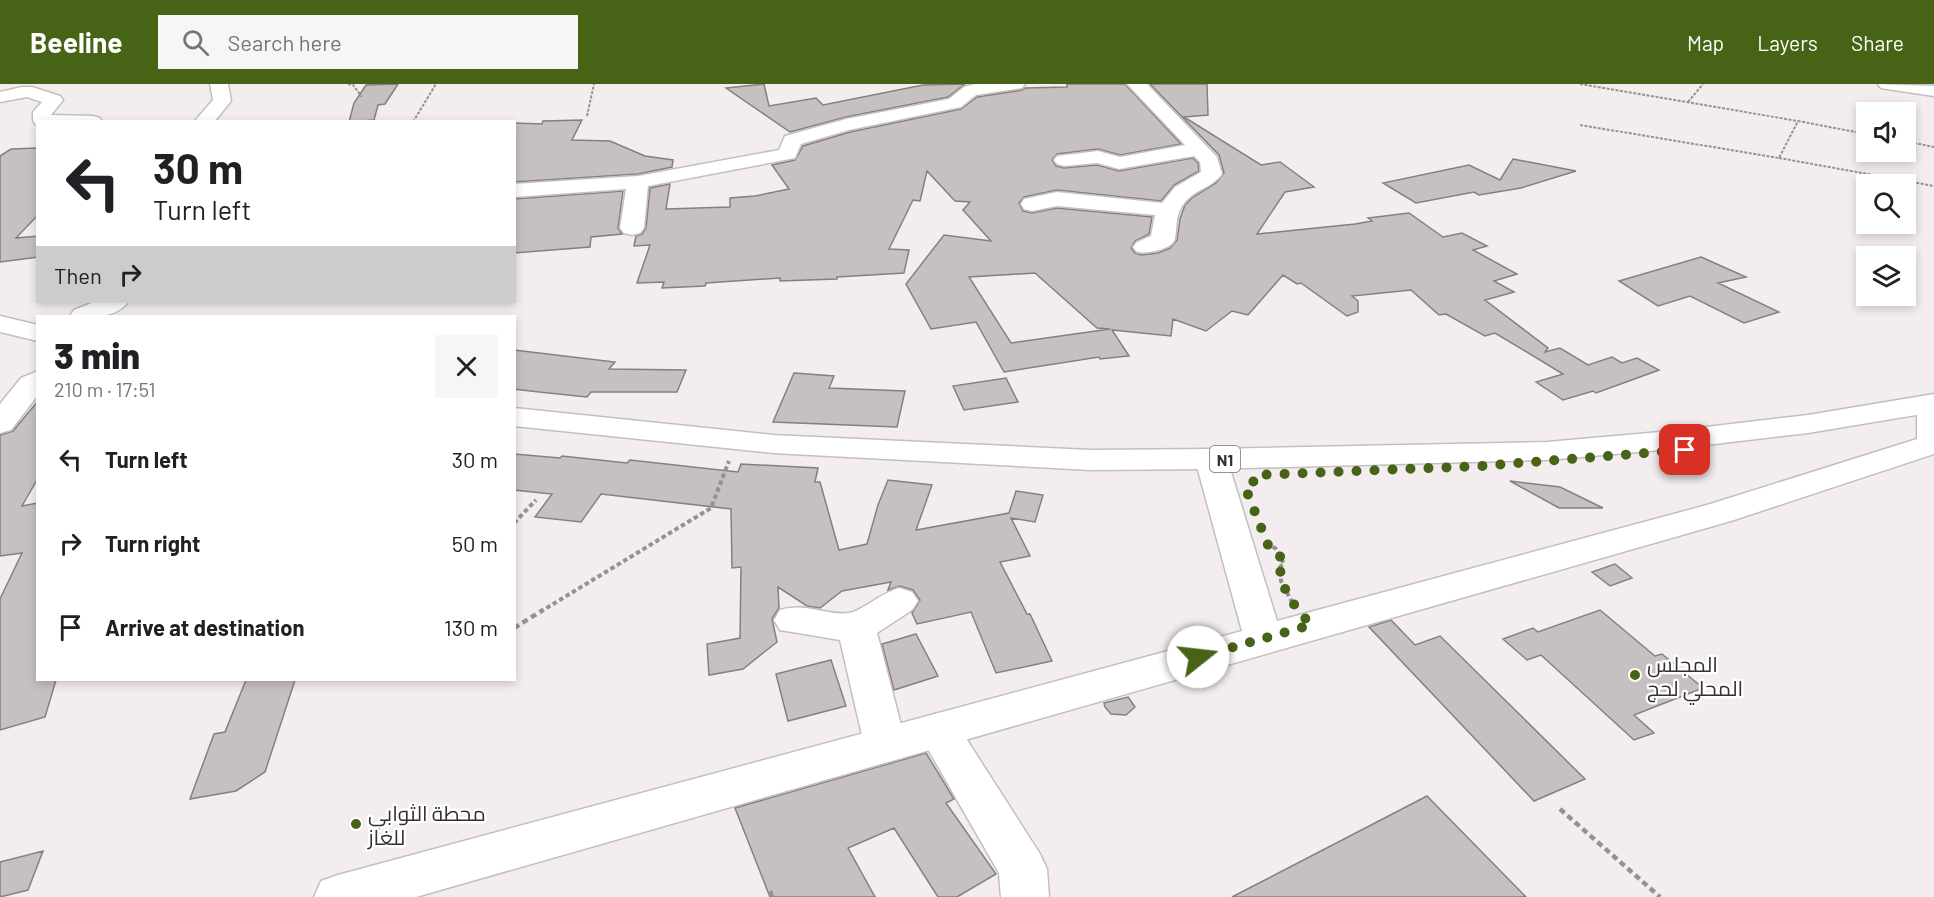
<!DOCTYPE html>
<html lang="en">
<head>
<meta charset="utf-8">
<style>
  body { margin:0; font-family:Barlow,Cairo,sans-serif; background:#f6f6f6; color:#202124; height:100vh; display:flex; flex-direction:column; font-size:22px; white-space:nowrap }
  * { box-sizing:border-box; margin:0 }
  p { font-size:20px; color:#757577 }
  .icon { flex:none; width:33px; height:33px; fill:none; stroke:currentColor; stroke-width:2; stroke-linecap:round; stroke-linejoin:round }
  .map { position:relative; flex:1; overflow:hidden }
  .sheet { position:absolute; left:36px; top:231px; width:480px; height:366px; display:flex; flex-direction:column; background:#fff; border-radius:0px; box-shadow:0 3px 9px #0003 }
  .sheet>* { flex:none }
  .top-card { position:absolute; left:36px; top:36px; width:480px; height:183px; border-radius:0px; box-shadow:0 3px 9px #0003; background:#fff; color:#202124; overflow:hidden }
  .controls { position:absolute; left:1856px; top:18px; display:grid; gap:12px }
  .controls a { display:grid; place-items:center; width:60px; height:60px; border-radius:0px; background:#fff; box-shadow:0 3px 9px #0003; font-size:30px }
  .pin { position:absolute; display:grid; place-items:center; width:51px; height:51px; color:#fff; margin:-26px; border-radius:12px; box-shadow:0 3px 9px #0006 }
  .me { position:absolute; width:66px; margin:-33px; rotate:74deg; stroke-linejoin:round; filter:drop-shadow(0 0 4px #0008) }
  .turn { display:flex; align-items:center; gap:21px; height:126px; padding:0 18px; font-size:27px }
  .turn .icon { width:78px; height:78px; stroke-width:2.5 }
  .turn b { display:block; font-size:42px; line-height:51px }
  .then { display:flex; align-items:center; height:57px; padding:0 18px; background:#0003; gap:12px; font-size:22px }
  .round { display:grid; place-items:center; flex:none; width:63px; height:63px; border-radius:0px; background:#f6f6f6 }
  .summary { display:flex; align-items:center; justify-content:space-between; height:102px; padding:0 18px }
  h1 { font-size:36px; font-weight:800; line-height:45px }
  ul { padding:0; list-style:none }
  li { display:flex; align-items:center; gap:18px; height:84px; padding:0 18px }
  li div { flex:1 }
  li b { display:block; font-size:22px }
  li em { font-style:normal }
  header { display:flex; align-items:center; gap:36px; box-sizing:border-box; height:84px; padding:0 30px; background:#476416; color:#fff }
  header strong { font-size:28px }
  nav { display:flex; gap:33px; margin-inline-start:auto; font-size:21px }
  .search { width:420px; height:54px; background:#f6f6f6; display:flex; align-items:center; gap:15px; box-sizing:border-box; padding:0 21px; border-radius:0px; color:#757577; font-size:22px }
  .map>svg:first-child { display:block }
</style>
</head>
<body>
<header>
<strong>Beeline</strong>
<div class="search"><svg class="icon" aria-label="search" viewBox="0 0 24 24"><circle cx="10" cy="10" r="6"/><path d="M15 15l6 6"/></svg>Search here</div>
<nav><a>Map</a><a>Layers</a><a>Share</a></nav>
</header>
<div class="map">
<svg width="1934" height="813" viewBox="0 0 1934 813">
  <rect width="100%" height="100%" fill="#f4edf0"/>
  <path fill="#c7c0c3" stroke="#867f81" stroke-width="1.5" fill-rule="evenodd" d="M398,0L385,20L378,21L374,36L349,38L354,19L366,1Z
    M764,0L769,22L816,14L823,21L923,1L965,0L948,13L846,33L790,48L726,4Z
    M1067,0H1125L1181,60L1120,71L1098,65L1057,70L1052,76L1056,82L1064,84L1097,81L1119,87L1193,74L1198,79L1199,87L1174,101L1161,117L1057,106L1024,113L1019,119L1023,127L1032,129L1057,124L1152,133L1149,150L1135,157L1131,164L1135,169L1141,171L1158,169L1170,164L1177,156L1180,135L1185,121L1193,113L1216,99L1224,89L1219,71L1150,0H1207L1208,31L1184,33L1261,81L1280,78L1314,103L1285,108L1257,150L1355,140L1372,137L1368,134L1409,129L1443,153L1462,149L1487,162L1473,166L1517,190L1494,197L1514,208L1485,216L1548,264L1545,268L1560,264L1588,281L1612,273L1622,279L1637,274L1659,286L1596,309L1593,307L1563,316L1536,298L1563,290L1495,249L1485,252L1446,230L1439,231L1411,206L1352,212L1358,217V228L1347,232L1301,199L1297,200L1283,191L1248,231L1232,227L1206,247L1173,235L1171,252L1112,246L1129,272L1100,275L1099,273L1004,288L976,238L931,245L906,200L944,151L991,157L963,126L970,118L955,117L927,87L920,117L913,116L889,165L909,166L904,189L837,193V195L780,197V194L706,199L705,202L662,204L664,198L637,199L650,161L634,162L636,152L642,150L646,144L650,104L670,100L666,125L730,123V114L755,112L789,105L772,81L795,76L803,62L850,48L961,25L977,13L1022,6L1025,4L1067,3ZM1035,189L1097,244L1110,245L1011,259L969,193Z
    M582,36L572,56L610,57L645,72L673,76L672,83L638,90L514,98V39L542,40L543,37Z
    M38,64V131L16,154L38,152V173L0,178V72L11,65Z
    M1513,75L1576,87L1521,104L1479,111L1474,108L1416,119L1383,99L1469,81L1500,96Z
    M623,107L618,144L622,150L591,153L590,163L514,169V115Z
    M1701,173L1746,193L1718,199L1779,228L1744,239L1690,212L1658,222L1619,197Z
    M514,266L615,278L609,285L686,286L677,308H591L587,313L539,308L514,305Z
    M794,289L834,292L829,304L905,307L897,343L773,338Z
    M1006,294L1018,318L964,326L953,302Z
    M38,317V394L22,422L38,419V596H56L45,633L0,646V515L22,469L0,472V351L13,347Z
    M514,370L560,374L562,372L627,379L630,376L738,388L741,380L818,384L815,398H820L839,466L867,460L878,421L888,396L932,401L916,446L1009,429L1016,407L1043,411L1035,438L1011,434L1030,472L1000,478L1027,530H1030L1052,577L996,589L971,528L917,540L912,529L920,516L913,506L900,502L888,506L891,498L842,507L820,524L807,522L778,503L779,524L772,535L777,558L743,585L709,591L707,560L740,554L741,483L732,484L731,425L601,410L581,438L535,433L552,410L514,406Z
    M1510,397L1560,403L1603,424H1559Z
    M1615,480L1632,494L1610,502L1592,488Z
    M1600,526L1655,572L1662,570L1703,604L1634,631L1654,649L1634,656L1541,571L1527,576L1503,555L1533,544L1538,548Z
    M1391,536L1415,561L1440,552L1585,695L1534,717L1369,543Z
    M916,550L938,592L894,606L882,560Z
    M831,576L846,622L788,637L776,590Z
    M246,596H295L265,688L236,707L190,715L214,650L225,648Z
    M1128,613L1135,623L1126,631L1111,630L1105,623L1104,619Z
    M926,669L954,715L946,719L996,790L957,813H938L894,744L848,764L875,813H770L735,724Z
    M1427,712L1526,813H1232Z
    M43,767L28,806L0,813V778Z"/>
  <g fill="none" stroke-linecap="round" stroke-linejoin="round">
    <defs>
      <path id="minor" d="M210,0H228L231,17L214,38H194L213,16Z
        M975,0H1025L1022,4L1016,5L976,11L961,23L849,46L801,60L795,74L648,102L644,144L640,149L632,151L624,149L620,144L626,105L514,113V100L638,92L779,66L785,52L846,35L949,15L964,3Z
        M1127,0H1147L1217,73L1222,90C1214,102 1198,105 1188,115C1174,129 1178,139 1175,155C1172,166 1145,170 1137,168L1133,163L1137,158L1151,152L1155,131L1057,122L1032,127L1024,125L1021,120L1024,115L1057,108L1162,119L1175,103L1201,88L1200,78L1194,72L1119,85L1097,79L1064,82L1057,80L1054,76L1057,72L1098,67L1120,73L1185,61Z
        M1878,0L1934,2V12L1887,5L1881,4Z
        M22,3H32L60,12L63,16L51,31L93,32L100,34L102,38H38V41L35,40L33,36V28L42,18L27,13L0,18V8Z
        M94,218H128C116,235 88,234 70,232L74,226Z
        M38,287V311L11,346L0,349V320L21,294Z
        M899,504L912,508L918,517L912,526L877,549L906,660L900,672L885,677L870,672L864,660L840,556L780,546L774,536L780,526C807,518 826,532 849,529C860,528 883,508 899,504Z
        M938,629L953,634L1040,770L1047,785L1049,813H1001L999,789L917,646L923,634Z"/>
      <path id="major" d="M1934,312V370L1731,437L416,813H314L321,797L338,791L1242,547L1195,375L1200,368L1211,365L1222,368L1227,375L1277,537L1707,421L1917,355V320L1921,314Z"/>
      <path id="highway" d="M0,232L38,241V257L0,248Z
        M1934,310V328L1808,349L1672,365L1547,376L1211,385L1091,386L773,369L514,342V324L773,351L1091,366L1211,365L1547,358L1672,347L1808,331Z"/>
    </defs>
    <use href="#minor" stroke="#c5bec0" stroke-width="3"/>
    <use href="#major" stroke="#c5bec0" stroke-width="3"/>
    <use href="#highway" stroke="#c5bec0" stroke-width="3"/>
    <path stroke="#969193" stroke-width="2" stroke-dasharray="3 1.5" stroke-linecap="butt" d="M348,0L353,1L362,13
      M1580,0L1798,37
      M1688,18L1703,0
      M587,32L594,0
      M413,38L436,0
      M1580,41L1779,74L1798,37L1866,50
      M1905,57L1934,63
      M1779,74L1934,102"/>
    <path stroke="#969193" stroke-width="4" stroke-dasharray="4.5 3" stroke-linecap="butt" d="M514,439L536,416
      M1267,458L1276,465L1284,480L1280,483L1281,497L1293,520
      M540,528L711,424L729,377"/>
    <path stroke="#969193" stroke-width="4.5" stroke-dasharray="6 4" stroke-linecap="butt" d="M514,544L543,526
      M1560,725L1660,813
      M770,807L772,813"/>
    <use href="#minor" fill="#fff" fill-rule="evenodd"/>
    <use href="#major" fill="#fff" fill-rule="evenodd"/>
    <use href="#highway" fill="#fff" fill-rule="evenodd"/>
  </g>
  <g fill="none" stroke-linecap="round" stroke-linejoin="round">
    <path stroke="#476416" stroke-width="10" stroke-dasharray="0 18" d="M1198,573L1311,541C1296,524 1281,507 1280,483L1284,480L1276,465L1268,461L1245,403L1257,395V391L1481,382L1685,366"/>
  </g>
  <g fill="#476416" stroke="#fff" stroke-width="2">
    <circle cx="1635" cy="591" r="6"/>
    <circle cx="356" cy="740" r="6"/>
  </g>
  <g text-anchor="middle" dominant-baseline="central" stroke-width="4.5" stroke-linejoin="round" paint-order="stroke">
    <rect fill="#fff" stroke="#716f70" stroke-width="1.5" x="1210" y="362" width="30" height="26" rx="4.5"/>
    <g font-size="16" font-weight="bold" fill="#343132">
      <text x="1225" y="375">N1</text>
    </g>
    <g font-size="21" fill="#343132" stroke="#fff" text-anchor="start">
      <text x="1647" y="579">المجلس<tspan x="1647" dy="24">المحلي لحج</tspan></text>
      <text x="368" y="728">محطة الثوابي<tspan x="368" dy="24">للغاز</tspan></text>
    </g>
  </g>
</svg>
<div class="controls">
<a><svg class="icon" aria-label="sound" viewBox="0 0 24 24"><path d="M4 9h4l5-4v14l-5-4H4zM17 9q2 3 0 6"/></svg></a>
<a><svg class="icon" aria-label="search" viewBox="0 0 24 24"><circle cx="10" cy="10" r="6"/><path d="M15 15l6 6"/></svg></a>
<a><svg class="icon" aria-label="layers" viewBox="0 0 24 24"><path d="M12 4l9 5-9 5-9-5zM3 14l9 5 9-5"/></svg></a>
</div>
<div class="pin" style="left:1685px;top:366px;background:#d93025"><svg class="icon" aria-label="arrive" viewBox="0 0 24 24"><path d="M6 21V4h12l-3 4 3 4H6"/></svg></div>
<svg class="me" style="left:1198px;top:573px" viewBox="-20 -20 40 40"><circle r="19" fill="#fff"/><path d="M0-13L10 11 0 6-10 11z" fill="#476416"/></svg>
<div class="top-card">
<div class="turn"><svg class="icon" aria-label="left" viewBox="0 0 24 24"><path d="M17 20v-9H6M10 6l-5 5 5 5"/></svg><div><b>30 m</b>Turn left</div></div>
<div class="then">Then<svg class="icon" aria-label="right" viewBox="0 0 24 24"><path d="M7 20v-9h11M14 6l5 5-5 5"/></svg></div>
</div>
<section class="sheet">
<div class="summary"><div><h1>3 min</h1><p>210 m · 17:51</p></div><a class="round"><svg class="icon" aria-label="close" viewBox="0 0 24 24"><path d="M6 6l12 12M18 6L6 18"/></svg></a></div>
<ul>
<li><svg class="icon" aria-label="left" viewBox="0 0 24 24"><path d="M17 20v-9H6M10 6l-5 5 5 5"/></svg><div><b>Turn left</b></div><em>30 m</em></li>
<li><svg class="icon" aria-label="right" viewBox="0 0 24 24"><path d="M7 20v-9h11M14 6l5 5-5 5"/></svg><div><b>Turn right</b></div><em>50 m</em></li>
<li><svg class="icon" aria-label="arrive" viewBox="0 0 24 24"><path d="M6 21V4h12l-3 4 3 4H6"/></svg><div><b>Arrive at destination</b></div><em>130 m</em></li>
</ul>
</section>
</div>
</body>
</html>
